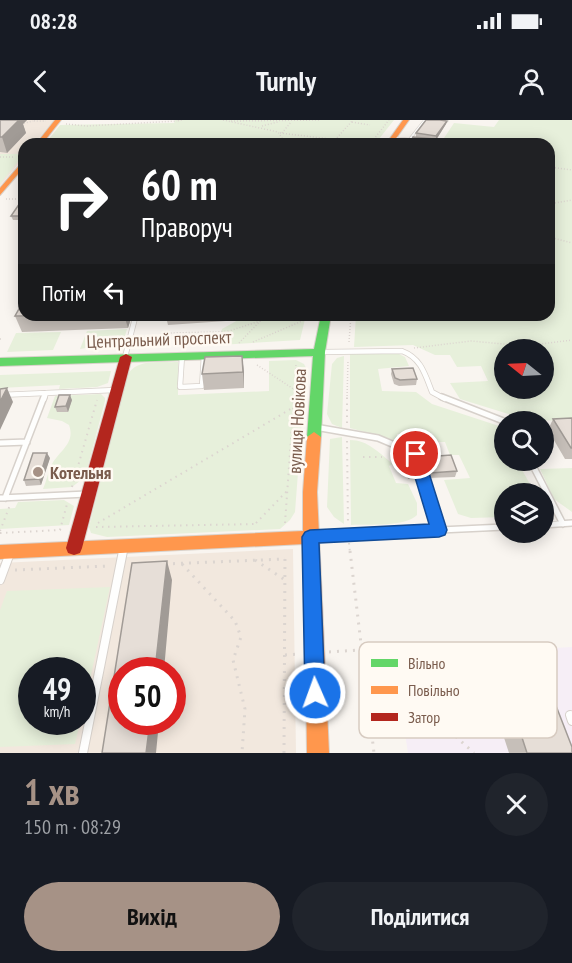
<!DOCTYPE html>
<html lang="uk">
<head>
<meta charset="utf-8">
<style>
  body { margin:0; font-family:"PT Sans Narrow",sans-serif; background:#20242c; color:#f1f3f6; height:100vh; display:flex; flex-direction:column; font-size:22px; white-space:nowrap }
  * { box-sizing:border-box; margin:0 }
  p { font-size:20px; color:#9ea1a6 }
  .icon { flex:none; width:33px; height:33px; fill:none; stroke:currentColor; stroke-width:2; stroke-linecap:round; stroke-linejoin:round }
  .map { position:relative; height:633px; overflow:hidden }
  .details { display:flex; flex-direction:column; background:#171b24; flex:1 }
  .details>* { flex:none }
  .banner { position:absolute; left:18px; top:18px; width:537px; height:183px; border-radius:18px; box-shadow:0 3px 15px #0003; background:#202124; color:#fff; overflow:hidden }
  .needle { width:39px; rotate:288deg }
  .buttons { position:absolute; left:494px; top:219px; display:grid; gap:12px }
  .buttons a { display:grid; place-items:center; width:60px; height:60px; border-radius:50%; background:#171b24; box-shadow:0 3px 15px #0003; font-size:30px }
  .speed { position:absolute; left:18px; top:537px; display:flex; gap:12px; font-size:30px; font-weight:700; text-align:center }
  .speed>* { display:grid; place-content:center; width:78px; height:78px; border-radius:50%; background:#171b24; box-shadow:0 3px 15px #0003; line-height:1 }
  .speed small { font-size:15px; font-weight:400 }
  .speed .limit { border:9px solid #d22; background:#fff; color:#111 }
  .pin { position:absolute; display:grid; place-items:center; width:51px; height:51px; color:#fff; margin:-26px; border:3px solid #fff; border-radius:50%; box-shadow:0 2px 6px #0007 }
  .me { position:absolute; width:66px; margin:-33px; rotate:358deg; stroke-linejoin:round; filter:drop-shadow(0 0 4px #0008) }
  .turn { display:flex; align-items:center; gap:21px; height:126px; padding:0 24px; font-size:27px }
  .turn .icon { width:78px; height:78px; stroke-width:2.5 }
  .turn b { display:block; font-size:42px; line-height:51px }
  .then { display:flex; align-items:center; height:57px; padding:0 24px; background:#0003; gap:12px; font-size:22px }
  .round { display:grid; place-items:center; flex:none; width:63px; height:63px; border-radius:32px; background:#20242c }
  .head { display:flex; align-items:center; justify-content:space-between; height:102px; padding:0 24px }
  h1 { font-size:36px; font-weight:800; line-height:45px; color:#a69286 }
  .cta { display:flex; gap:12px; margin-top:auto; padding:12px 24px }
  .cta a { flex:1; height:69px; border-radius:36px; background:#a69286; color:#111; font-size:24px; font-weight:800; line-height:69px; text-align:center }
  .cta a+a { background:#20242c; color:#f1f3f6 }
  .status { display:flex; justify-content:space-between; align-items:center; height:42px; padding:0 30px; background:#171b24; direction:ltr }
  .status svg { height:16px; fill:currentColor }
  header { display:flex; justify-content:space-between; align-items:center; height:78px; padding:0 24px; background:#171b24; font-size:27px; font-weight:800 }
  .map>svg:first-child { display:block }
</style>
</head>
<body>
<div class="status"><b>08:28</b><svg viewBox="0 0 49 12"><path d="M0 12V9h3v3zM5 12V6h3v6zM10 12V3h3v9zM15 12V0h3v12zM26 1h20v11H26zM47 4h2v5h-2z"/></svg></div>
<header><svg class="icon" aria-label="back" viewBox="0 0 24 24"><path d="M15 5l-7 7 7 7"/></svg>Turnly<svg class="icon" aria-label="person" viewBox="0 0 24 24"><circle cx="12" cy="8" r="4"/><path d="M4 21q1-7 8-7t8 7"/></svg></header>
<div class="map">
<svg width="572" height="633" viewBox="0 0 572 633">
  <rect width="100%" height="100%" fill="#f9f5f0"/>
  <path fill="#f2e8de" fill-rule="evenodd" d="M0,0H54L34,24H24V37L0,66Z
    M293,429L296,633H0V443ZM32,550H82V602H32ZM122,550H172V602H122Z"/>
  <path fill="#f6eef6" d="M572,527V633H408L393,537Z"/>
  <path fill="#e7f0db" fill-rule="evenodd" d="M175,0H394L375,24H45L60,5L174,3Z
    M499,0H572V300L519,301L515,296L460,279L450,263L488,261L481,246L457,247L450,235H435L413,225L354,227L356,195H549V24H440L454,3L494,7ZM504,230H543V268H504Z
    M0,34H24L0,64Z
    M247,195H306L300,220L219,225L222,209Z
    M127,209L122,226L110,224L80,229L87,211Z
    M61,212L53,230L7,232L16,213Z
    M350,234H399L405,237L409,246L378,249L382,271L416,272L432,284L499,306L504,316V340L517,341L535,373L504,374V397L471,398L458,394L444,360L470,358L459,335H450L445,322H436L432,313L397,314L398,321L350,308Z
    M344,236L342,308L332,304L327,294L332,244L337,238Z
    M296,240L304,244L306,248L295,392L290,400L280,409L107,417L91,413L89,407L127,256C136,238 161,243 178,242V275L269,271V241Z
    M111,251L108,263L97,267L59,269L60,265L0,268V255Z
    M101,274L105,278V281L85,357L72,367L43,369C46,362 48,353 51,346C58,331 76,324 69,305L62,301L47,298L55,276Z
    M342,317L344,404L334,397L327,387L330,319Z
    M350,320C368,320 379,333 393,344L389,346L396,363L408,364L417,383V395C406,407 368,404 351,405Z
    M572,348V392L554,379L540,349Z
    M64,380L74,386L69,405L0,409V389L15,388L18,382Z
    M110,467L83,592L82,550H32V602H80L75,624L0,627V490L7,471Z"/>
  <g fill="none" stroke-linecap="round" stroke-linejoin="round">
    <defs>
      <path id="lane-far3" d="M435,0L447,1
        M393,18L417,20
        M409,20L425,0"/>
      <path id="lane-far2" d="M322,232L402,231C421,238 425,254 432,272L445,279
        M182,236L180,267L202,266L204,235
        M125,237L135,198
        M0,275L115,270
        M44,279L46,273"/>
      <path id="lane-far1" d="M442,277L506,302
        M315,307L378,318L416,334L439,410
        M0,323L27,322
        M530,340L563,404
        M0,378L87,374
        M5,378L44,277
        M543,405L572,403
        M312,416L504,407
        M123,433L124,427"/>
      <path id="lane" d="M0,460L10,433
        M570,595L572,601
        M83,633L123,431"/>
      <path id="fast" d="M321,195H331L325,232L321,317L314,322L307,317L313,236L0,246V238L314,229Z"/>
      <path id="slow" d="M55,0H61L42,24H36Z
        M403,0H409L392,24H386Z
        M24,40V47L0,75V68Z
        M314,312L321,317L317,372L329,633H307L304,424L0,439V425L303,411V372L307,317Z"/>
      <path id="jam" d="M126,234L132,237L82,428L80,433L74,435L68,433L66,428L120,237Z"/>
    </defs>
    <use href="#lane-far3" stroke="#d7d1cb" stroke-width="3"/>
    <use href="#lane-far2" stroke="#d7d1cb" stroke-width="6"/>
    <use href="#lane-far1" stroke="#d7d1cb" stroke-width="8"/>
    <use href="#lane" stroke="#d7d1cb" stroke-width="10"/>
    <use href="#fast" stroke="#d9d2cb" stroke-width="2"/>
    <use href="#slow" stroke="#d9d2cb" stroke-width="2"/>
    <use href="#jam" stroke="#d9d2cb" stroke-width="2"/>
    <path stroke="#dcd5d0" stroke-width="1.5" stroke-dasharray="1 2" stroke-linecap="butt" d="M35,0L33,1H46
      M179,0L177,1L183,0
      M223,0L278,12L286,24
      M231,1L321,0
      M352,2L370,5
      M21,4L33,1
      M66,4L87,6L177,1
      M262,6L278,2
      M280,13L347,21L330,23
      M282,13L291,2
      M335,20L353,0
      M347,21L371,24
      M370,24L389,0
      M19,34L24,28
      M0,37H15
      M549,47L572,50
      M6,79H24
      M549,84L572,80
      M549,117L572,123
      M0,219H3
      M220,219L215,212L228,211
      M139,222L169,213L215,212
      M253,222L309,198
      M349,222L351,195
      M239,223L266,195
      M215,224L229,211L260,201
      M414,228L471,221L525,226L572,220
      M257,245L295,270
      M294,279L296,244
      M347,279L348,240"/>
    <path stroke="#dcd5d0" stroke-width="2" stroke-dasharray="1.5 4.5" stroke-linecap="butt" d="M347,303V277
      M347,321L348,405
      M363,337H382
      M72,367L97,280
      M98,403L294,287
      M256,403L287,371
      M285,403L294,277
      M96,407L256,404
      M0,411L10,385
      M0,413L60,410L67,384
      M349,423L350,433"/>
    <path stroke="#dcd5d0" stroke-width="3" stroke-dasharray="2 6" stroke-linecap="butt" d="M350,431L374,633
      M255,440L285,460
      M165,444L285,439
      M182,444L235,501L241,517L233,540L245,589L242,633
      M15,450L108,446
      M329,532L360,530L474,633
      M285,535L300,534
      M284,633L285,433"/>
    <use href="#lane-far3" stroke="#fefefd" stroke-width="2"/>
    <use href="#lane-far2" stroke="#fefefd" stroke-width="4.5"/>
    <use href="#lane-far1" stroke="#fefefd" stroke-width="5"/>
    <use href="#lane" stroke="#fefefd" stroke-width="8"/>
    <use href="#fast" fill="#63d668" fill-rule="evenodd"/>
    <use href="#slow" fill="#ff974d" fill-rule="evenodd"/>
    <use href="#jam" fill="#b3261e" fill-rule="evenodd"/>
  </g>
  <path fill="#c6bfb9" d="M0,0H27L23,4L26,13L7,33L0,32Z
    M447,1L446,4L436,20L416,17V13Z
    M24,80V100H13L11,96Z
    M24,195H132L128,208L22,212L15,196Z
    M143,195H242L238,197L235,195L226,201L168,205L166,197L144,198Z
    M392,249L417,259L416,265L399,266L394,264L391,254Z
    M244,252V268L204,270L202,254Z
    M72,280L68,292H57L55,287Z
    M572,298V339H565L548,310L553,299Z
    M425,337L457,351L455,357L428,358L424,342Z
    M50,338L41,365L26,366L24,360Z
    M404,338L420,353L418,359H408L403,343Z
    M506,568L572,633H509L493,584Z"/>
  <path fill="#a19b96" d="M10,0H27L23,4L26,13L7,33L2,17Z
    M447,1L446,4L436,20V16Z
    M124,195H132L128,208Z
    M225,195H235L226,201Z
    M242,236L244,252V268Z
    M7,268L13,282L0,310V282Z
    M70,275L72,280L68,292L66,286Z
    M47,333L50,338L41,365L39,359Z
    M167,441L172,460L164,550H155Z
    M150,602H159L156,633H146Z"/>
  <path fill="#e6ded7" stroke="#a19b96" stroke-width="1.5" d="M0,0H19L2,17H0Z
    M426,0H440L447,1L436,16L416,13Z
    M413,17L433,19L430,24H410Z
    M22,80H24V96H11Z
    M24,180V195H57L15,196Z
    M242,236L243,252L202,254L205,237Z
    M413,248L417,259L400,260L395,258L392,249Z
    M7,268L0,282V269Z
    M59,275H70L66,286L55,287Z
    M572,298V328H571L553,299Z
    M33,333H47L39,359L24,360Z
    M451,335L457,351L430,353L425,337Z
    M415,337L420,353L409,354L404,338Z
    M167,441L155,550H122V602H150L146,633H102L132,443Z
    M548,565L572,627V633H527L506,568Z"/>
  <path fill="#1a73e8" stroke="#114b97" stroke-width="1.5" d="M416,329L423,334L447,410L445,415L439,417L319,423L325,573L323,580L315,583L308,580L305,573L302,417L305,412L310,410L429,404L408,334Z"/>
  <circle fill="#a69286" stroke="#fffaf3" stroke-width="2" cx="38" cy="352" r="6"/>
  <g text-anchor="middle" dominant-baseline="central" stroke-width="5" stroke-linejoin="round" paint-order="stroke">
    <g font-size="18" fill="#7a5c4d" stroke="#fffaf3">
      <text transform="translate(159 219) rotate(-2)">Центральний проспект</text>
      <text transform="translate(297 301) rotate(-87)">вулиця Новікова</text>
    </g>
    <g font-size="18" font-weight="bold" fill="#7a5c4d" stroke="#fffaf3" text-anchor="start">
      <text x="50" y="352">Котельня</text>
    </g>
  </g>
  <rect x="359" y="522" width="198" height="96" rx="9" fill="#fffaf3" stroke="#d7cbc1" stroke-width="1.5"/>
  <rect x="371" y="539" width="27" height="8" fill="#63d668"/>
  <rect x="371" y="566" width="27" height="8" fill="#ff974d"/>
  <rect x="371" y="593" width="27" height="8" fill="#b3261e"/>
  <g font-size="16" fill="#7a5c4d">
    <text x="408" y="549">Вільно</text>
    <text x="408" y="576">Повільно</text>
    <text x="408" y="603">Затор</text>
  </g>
</svg>
<div class="buttons">
<a><svg class="needle" viewBox="-14 -14 28 28"><path d="M0-13l5 13h-10z" fill="#e53935"/><path d="M0 13l5-13h-10z" fill="#9ea1a6"/></svg></a>
<a><svg class="icon" aria-label="search" viewBox="0 0 24 24"><circle cx="10" cy="10" r="6"/><path d="M15 15l6 6"/></svg></a>
<a><svg class="icon" aria-label="layers" viewBox="0 0 24 24"><path d="M12 4l9 5-9 5-9-5zM3 14l9 5 9-5"/></svg></a>
</div>
<div class="speed"><div>49<small>km/h</small></div><div class="limit">50</div></div>
<div class="pin" style="left:416px;top:334px;background:#d93025"><svg class="icon" aria-label="arrive" viewBox="0 0 24 24"><path d="M6 21V4h12l-3 4 3 4H6"/></svg></div>
<svg class="me" style="left:315px;top:573px" viewBox="-20 -20 40 40"><circle r="17" fill="#1a73e8" stroke="#fff" stroke-width="3"/><path d="M0-11L8 9 0 5-8 9z" fill="#fff"/></svg>
<div class="banner">
<div class="turn"><svg class="icon" aria-label="right" viewBox="0 0 24 24"><path d="M7 20v-9h11M14 6l5 5-5 5"/></svg><div><b>60 m</b>Праворуч</div></div>
<div class="then">Потім<svg class="icon" aria-label="left" viewBox="0 0 24 24"><path d="M17 20v-9H6M10 6l-5 5 5 5"/></svg></div>
</div>
</div>
<section class="details">
<div class="head"><div><h1>1 хв</h1><p>150 m · 08:29</p></div><a class="round"><svg class="icon" aria-label="close" viewBox="0 0 24 24"><path d="M6 6l12 12M18 6L6 18"/></svg></a></div>
<div class="cta"><a>Вихід</a><a>Поділитися</a></div>
</section>
</body>
</html>
